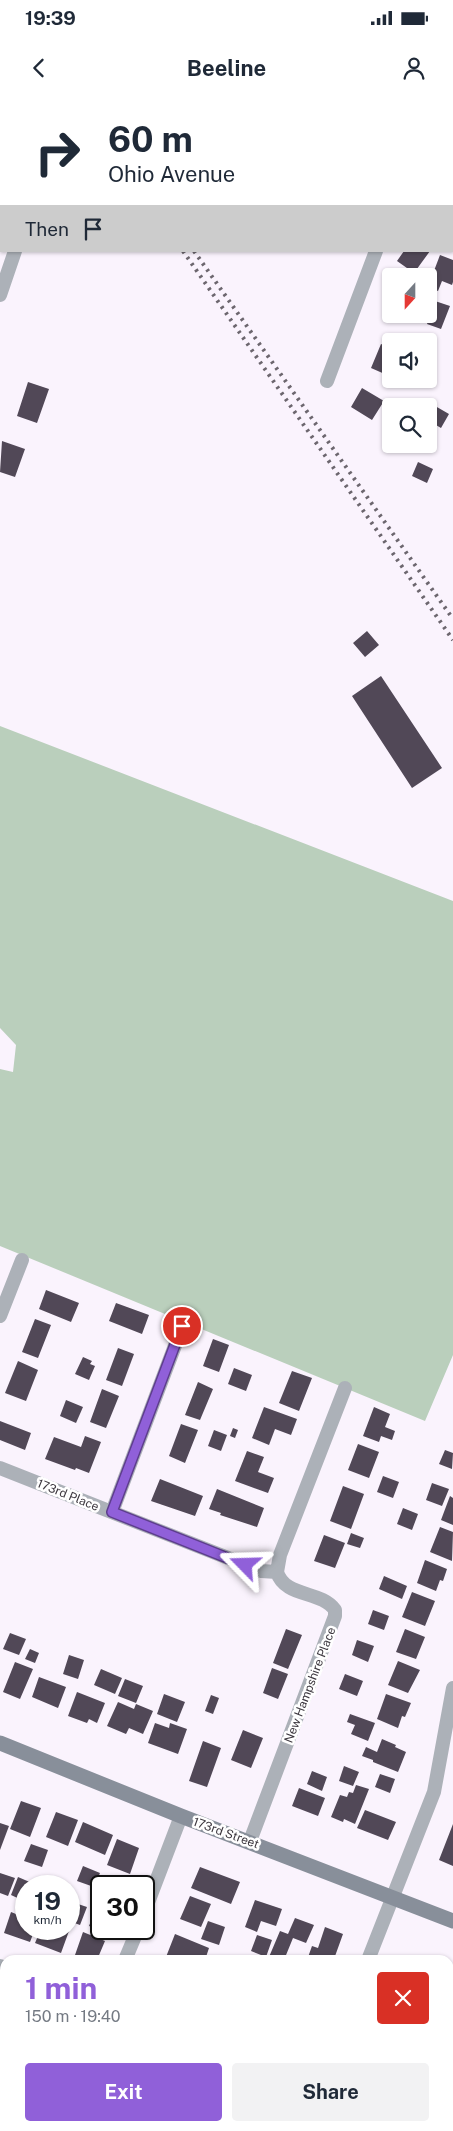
<!DOCTYPE html>
<html lang="en">
<head>
<meta charset="utf-8">
<style>
  body { margin:0; font-family:"Public Sans",sans-serif; background:#f2f2f3; color:#1f2937; height:100vh; display:flex; flex-direction:column; font-size:19px; white-space:nowrap }
  * { box-sizing:border-box; margin:0 }
  p { font-size:16px; color:#747a83 }
  .icon { flex:none; width:28px; height:28px; fill:none; stroke:currentColor; stroke-width:2; stroke-linecap:round; stroke-linejoin:round }
  .map { position:relative; flex:1; overflow:hidden }
  .sheet { position:absolute; left:0px; top:1855px; width:454px; height:176px; display:flex; flex-direction:column; background:#fff; border-radius:15px 15px 0 0; box-shadow:0 1px 4px #0004 }
  .sheet>* { flex:none }
  .banner { position:absolute; left:0px; top:0px; width:454px; height:152px; box-shadow:0 1px 4px #0004; background:#fff; color:#1f2937; overflow:hidden }
  .needle { width:32px; rotate:201deg }
  .buttons { position:absolute; left:382px; top:168px; display:grid; gap:10px }
  .buttons a { display:grid; place-items:center; width:55px; height:55px; border-radius:5px; background:#fff; box-shadow:0 1px 4px #0004; font-size:25px }
  .speed { position:absolute; left:15px; top:1775px; display:flex; gap:10px; font-size:25px; font-weight:700; text-align:center }
  .speed>* { display:grid; place-content:center; width:65px; height:65px; border-radius:50%; background:#fff; box-shadow:0 1px 4px #0004; line-height:1 }
  .speed small { font-size:12px; font-weight:400 }
  .speed .limit { border:2px solid #111; border-radius:8px; background:#fff; color:#111 }
  .pin { position:absolute; display:grid; place-items:center; width:42px; height:42px; color:#fff; margin:-21px; border:2px solid #fff; border-radius:50%; box-shadow:0 1px 5px #0007 }
  .me { position:absolute; width:55px; margin:-28px; rotate:292deg; stroke-linejoin:round; filter:drop-shadow(0 0 4px #0008) }
  .turn { display:flex; align-items:center; gap:18px; height:105px; padding:0 25px; font-size:22px }
  .turn .icon { width:65px; height:65px; stroke-width:2.5 }
  .turn b { display:block; font-size:35px; line-height:42px }
  .then { display:flex; align-items:center; height:48px; padding:0 25px; background:#0003; gap:10px; font-size:19px }
  .round { display:grid; place-items:center; flex:none; width:52px; height:52px; border-radius:5px; background:#f2f2f3 }
  .overview { display:flex; align-items:center; justify-content:space-between; height:85px; padding:0 25px }
  h1 { font-size:30px; font-weight:700; line-height:38px; color:#9060d9 }
  .button { display:flex; gap:10px; margin-top:auto; padding:10px 25px }
  .button a { flex:1; height:58px; border-radius:5px; background:#9060d9; color:#fff; font-size:20px; font-weight:700; line-height:58px; text-align:center }
  .button a+a { background:#f2f2f3; color:#1f2937 }
  .status { display:flex; justify-content:space-between; align-items:center; height:35px; padding:0 25px; background:#fff; direction:ltr }
  .status svg { height:14px; fill:currentColor }
  header { display:flex; justify-content:space-between; align-items:center; height:65px; padding:0 25px; background:#fff; font-size:22px; font-weight:700 }
  .map>svg:first-child { display:block }
</style>
</head>
<body>
<div class="status"><b>19:39</b><svg viewBox="0 0 49 12"><path d="M0 12V9h3v3zM5 12V6h3v6zM10 12V3h3v9zM15 12V0h3v12zM26 1h20v11H26zM47 4h2v5h-2z"/></svg></div>
<header><svg class="icon" aria-label="back" viewBox="0 0 24 24"><path d="M15 5l-7 7 7 7"/></svg>Beeline<svg class="icon" aria-label="person" viewBox="0 0 24 24"><circle cx="12" cy="8" r="4"/><path d="M4 21q1-7 8-7t8 7"/></svg></header>
<div class="map">
<svg width="453" height="2031" viewBox="0 0 453 2031">
  <rect width="100%" height="100%" fill="#faf3fd"/>
  <path fill="#bacfbc" d="M0,626L453,801V1255L425,1321L0,1146V969L13,972L16,945L0,928Z"/>
  <path fill="#514857" d="M404,151H430L414,173L397,161Z
    M440,155L453,160V182L452,185L442,181L438,191L429,188V184Z
    M435,201L450,206L441,229L427,224Z
    M381,244L391,248V265L387,275L371,268Z
    M28,282L49,289L37,323L17,316Z
    M362,288L384,301L372,320L351,307Z
    M423,299L449,314L441,328L429,321V306H419Z
    M2,341L25,349L15,377L0,372Z
    M418,362L433,369L427,383L412,376Z
    M367,531L379,545L365,557L353,543Z
    M381,576L442,668L412,688L352,596Z
    M46,1190L79,1203L71,1222L39,1209Z
    M116,1203L149,1215L142,1234L109,1221Z
    M35,1219L51,1225L38,1258L22,1252Z
    M213,1239L229,1245L219,1272L203,1266Z
    M118,1248L134,1254L122,1286L106,1280Z
    M83,1257L92,1261L90,1264L95,1266L89,1280L75,1274Z
    M18,1261L38,1270L26,1301L5,1293Z
    M234,1268L252,1275L246,1291L228,1284Z
    M292,1271L312,1278L299,1311L279,1303Z
    M198,1282L213,1289L200,1320L185,1315Z
    M102,1289L119,1296L106,1328L90,1322Z
    M66,1300L83,1307L76,1323L60,1316Z
    M264,1307L297,1319L291,1335L275,1329L269,1345L252,1338Z
    M374,1307L390,1314L385,1327L395,1331L392,1340L381,1336L379,1342L363,1336Z
    M0,1321L31,1333L25,1350L0,1340Z
    M181,1324L198,1330L185,1363L169,1356Z
    M233,1328L238,1330L235,1338L230,1336Z
    M214,1330L227,1335L221,1351L208,1346Z
    M85,1336L101,1342L89,1373L76,1368L75,1370L45,1359L54,1337L81,1347Z
    M358,1344L379,1352L369,1378L348,1370Z
    M445,1350L453,1353L452,1369L439,1364Z
    M247,1351L264,1357L258,1372L274,1378L268,1393L235,1381Z
    M383,1376L399,1382L393,1398L377,1392Z
    M160,1379L203,1396L195,1416L151,1401Z
    M432,1383L449,1389L442,1406L426,1400Z
    M343,1386L364,1394L351,1429L330,1421Z
    M217,1389L264,1408L257,1427L220,1415L221,1413L209,1409Z
    M450,1396L453,1398V1425L441,1420Z
    M403,1408L418,1414L412,1430L397,1424Z
    M440,1427L453,1432L452,1461L430,1452Z
    M351,1433L364,1438L360,1448L347,1444Z
    M324,1435L345,1443L335,1468L314,1461Z
    M425,1460L447,1469L443,1481L440,1480L436,1491L417,1483Z
    M384,1476L407,1486L402,1499L379,1489Z
    M412,1492L435,1501L425,1526L402,1517Z
    M373,1510L389,1516L384,1530L368,1524Z
    M286,1529L302,1535L288,1569L273,1563Z
    M405,1529L425,1537L416,1559L396,1552Z
    M10,1533L26,1539L19,1555L3,1549Z
    M357,1540L374,1546L368,1562L352,1555Z
    M30,1549L39,1553L35,1563L25,1559Z
    M69,1555L84,1560L78,1579L63,1574Z
    M398,1561L420,1570L408,1593L388,1585Z
    M15,1562L33,1569L20,1599L3,1592Z
    M272,1568L288,1574L278,1599L263,1593Z
    M101,1569L122,1578L115,1594L94,1585Z
    M345,1574L363,1581L357,1596L339,1589Z
    M39,1577L66,1587L58,1608L32,1597Z
    M125,1579L143,1586L136,1603L118,1596Z
    M77,1592L105,1603L97,1623L89,1619L87,1623L68,1616Z
    M164,1594L185,1602L177,1622L157,1614Z
    M386,1594L411,1603L405,1617L402,1616L398,1628L377,1619Z
    M211,1595L219,1598L213,1614L205,1611Z
    M118,1602L134,1609L136,1604L153,1611L143,1634L129,1628L126,1634L107,1626Z
    M350,1614L375,1623L368,1641L351,1634L355,1625L347,1622Z
    M155,1623L169,1628L170,1623L187,1629L178,1654L148,1643Z
    M243,1630L263,1638L251,1668L231,1660Z
    M382,1639L396,1645L395,1647L406,1652L398,1672L373,1662V1660L362,1656L366,1647L377,1652Z
    M203,1641L221,1648L207,1687L189,1681Z
    M344,1666L359,1672L353,1686L339,1681Z
    M312,1671L327,1677L322,1691L307,1684Z
    M380,1674L395,1679L390,1693L375,1687Z
    M356,1685L369,1689L355,1724L344,1719L343,1722L331,1717L340,1695L347,1697L349,1692L353,1693Z
    M299,1688L325,1698L318,1716L292,1706Z
    M21,1701L41,1708L30,1737L10,1729Z
    M365,1710L396,1722L388,1740L357,1728Z
    M56,1712L78,1720L68,1746L46,1737Z
    M83,1722L113,1735L105,1755L75,1742Z
    M0,1723L9,1726L0,1750Z
    M453,1724V1766L439,1760Z
    M117,1739L139,1748L130,1774L107,1765Z
    M31,1744L48,1750L42,1767L24,1761Z
    M83,1766L100,1773L94,1787L77,1781Z
    M200,1767L240,1782L231,1804L191,1788Z
    M0,1773L15,1778L8,1796L0,1793Z
    M18,1777L39,1786H26V1802L11,1795Z
    M190,1796L211,1804L201,1827L180,1819Z
    M255,1800L282,1809L276,1826L261,1821L257,1832L245,1827Z
    M72,1802L87,1807L80,1825L69,1821V1811Z
    M95,1811L101,1813V1829H104L103,1831L89,1826Z
    M11,1812L26,1818V1829H35L30,1842L4,1833Z
    M295,1818L314,1825L306,1843L293,1838L284,1860L269,1857L280,1831L288,1834Z
    M208,1821L225,1827L219,1845L201,1839Z
    M325,1827L343,1834L334,1859L326,1856L325,1860H307L312,1846L318,1848Z
    M41,1829H62L69,1831L61,1853L35,1843Z
    M83,1832L105,1841L97,1860H87L75,1855Z
    M175,1834L209,1848L205,1860H174L166,1857Z
    M257,1835L272,1840L266,1857L251,1851Z
    M449,1878L453,1880V1900L449,1899Z
    M449,1990L453,1992L451,2011L449,2010Z
    M0,2019L5,2021L2,2031H0Z
    M130,2026H145L149,2028L148,2031H128Z
    M202,2026H220L218,2031H208L201,2028Z
    M361,2026H393L391,2031H373Z
    M424,2026H444L445,2027L443,2031H422Z"/>
  <g fill="none" stroke-linecap="round" stroke-linejoin="round">
    <path stroke="#acb1b8" stroke-width="14" d="M191,0L194,1
      M434,1L435,0
      M452,114L453,115
      M0,195L15,151
      M327,281L376,151
      M0,1216L22,1160
      M0,1368L261,1471L277,1472
      M112,1412L182,1227
      M250,1741L335,1516V1510C321,1490 285,1498 277,1472L280,1455L345,1288
      M144,1813L181,1716
      M125,1860L138,1829
      M368,1860L434,1692L453,1588
      M0,1866L5,1868
      M60,2031L62,2026
      M302,2031L304,2026"/>
    <path stroke="#888f9a" stroke-width="15" d="M0,1643L181,1716L453,1821"/>
    <path stroke="#596272" stroke-width="15" d="M33,1L34,0
      M0,98L1,94"/>
    <path stroke="#6c666e" stroke-width="4" stroke-dasharray="2.5 5" stroke-linecap="butt" d="M77,0L78,1
      M88,0V1
      M183,151L453,540
      M194,151L453,519"/>
  </g>
  <g fill="none" stroke-linecap="round" stroke-linejoin="round">
    <defs>
      <path id="route" d="M182,1226L112,1412L245,1465"/>
    </defs>
    <use href="#route" stroke="#5e3e8d" stroke-width="12"/>
    <use href="#route" stroke="#9060d9" stroke-width="9"/>
  </g>
  <g text-anchor="middle" dominant-baseline="central" stroke-width="5" stroke-linejoin="round" paint-order="stroke">
    <g font-size="12" fill="#3c373e" stroke="#fff">
      <text transform="translate(68 1395) rotate(22)">173rd Place</text>
      <text transform="translate(310 1585) rotate(-69)">New Hampshire Place</text>
      <text transform="translate(226 1733) rotate(20)">173rd Street</text>
    </g>
  </g>
</svg>
<div class="buttons">
<a><svg class="needle" viewBox="-14 -14 28 28"><path d="M0-13l5 13h-10z" fill="#e53935"/><path d="M0 13l5-13h-10z" fill="#747a83"/></svg></a>
<a><svg class="icon" aria-label="sound" viewBox="0 0 24 24"><path d="M4 9h4l5-4v14l-5-4H4zM17 9q2 3 0 6"/></svg></a>
<a><svg class="icon" aria-label="search" viewBox="0 0 24 24"><circle cx="10" cy="10" r="6"/><path d="M15 15l6 6"/></svg></a>
</div>
<div class="speed"><div>19<small>km/h</small></div><div class="limit">30</div></div>
<div class="pin" style="left:182px;top:1226px;background:#d93025"><svg class="icon" aria-label="arrive" viewBox="0 0 24 24"><path d="M6 21V4h12l-3 4 3 4H6"/></svg></div>
<svg class="me" style="left:245px;top:1465px" viewBox="-20 -20 40 40"><path d="M0-17L14 15 0 8-14 15z" fill="#9060d9" stroke="#fff" stroke-width="4"/></svg>
<div class="banner">
<div class="turn"><svg class="icon" aria-label="right" viewBox="0 0 24 24"><path d="M7 20v-9h11M14 6l5 5-5 5"/></svg><div><b>60 m</b>Ohio Avenue</div></div>
<div class="then">Then<svg class="icon" aria-label="arrive" viewBox="0 0 24 24"><path d="M6 21V4h12l-3 4 3 4H6"/></svg></div>
</div>
<section class="sheet">
<div class="overview"><div><h1>1 min</h1><p>150 m · 19:40</p></div><a class="round" style="background:#d93025;color:#fff"><svg class="icon" aria-label="close" viewBox="0 0 24 24"><path d="M6 6l12 12M18 6L6 18"/></svg></a></div>
<div class="button"><a>Exit</a><a>Share</a></div>
</section>
</div>
</body>
</html>
